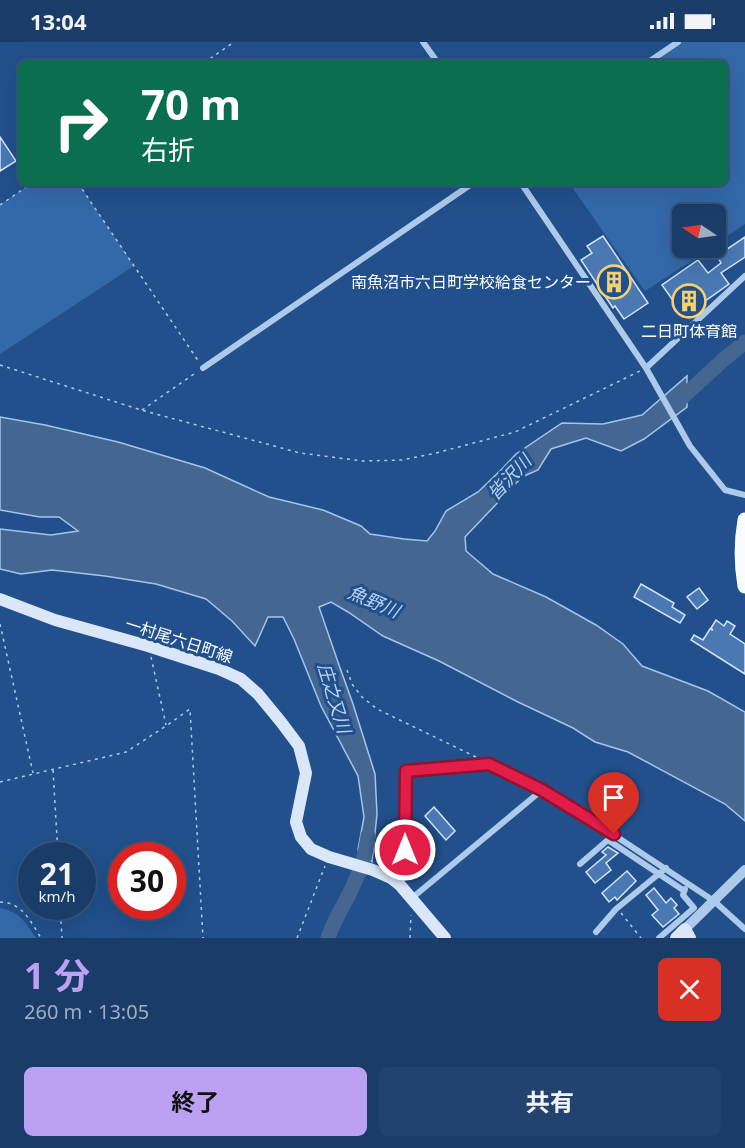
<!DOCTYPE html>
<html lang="ja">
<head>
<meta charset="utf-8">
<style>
  body { margin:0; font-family:"Noto Sans","Noto Sans JP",sans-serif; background:#22436f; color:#f1f3f6; height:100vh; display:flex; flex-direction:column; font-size:22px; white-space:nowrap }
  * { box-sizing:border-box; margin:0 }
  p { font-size:20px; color:#9fadc0 }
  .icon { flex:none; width:33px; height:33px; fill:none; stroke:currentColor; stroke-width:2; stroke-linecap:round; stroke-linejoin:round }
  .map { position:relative; height:896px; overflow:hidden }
  .details { display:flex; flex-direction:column; background:#193c69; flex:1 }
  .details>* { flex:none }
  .hud { position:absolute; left:18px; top:18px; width:710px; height:126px; border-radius:9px; box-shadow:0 6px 24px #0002,0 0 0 2px #37567d; background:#0b6e4f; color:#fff; overflow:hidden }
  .needle { width:39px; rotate:283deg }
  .fabs { position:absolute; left:672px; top:162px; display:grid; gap:12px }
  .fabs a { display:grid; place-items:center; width:54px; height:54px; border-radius:9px; background:#193c69; box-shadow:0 6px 24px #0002,0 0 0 2px #37567d; font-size:30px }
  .speed { position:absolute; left:18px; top:800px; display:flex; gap:12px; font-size:30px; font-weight:700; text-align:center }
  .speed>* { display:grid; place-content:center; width:78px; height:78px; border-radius:50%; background:#193c69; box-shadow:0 6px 24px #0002,0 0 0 2px #37567d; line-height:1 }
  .speed small { font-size:15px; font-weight:400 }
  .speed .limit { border:9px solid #d22; background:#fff; color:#111 }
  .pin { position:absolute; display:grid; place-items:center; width:51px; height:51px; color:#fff; margin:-62px -26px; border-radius:50% 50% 50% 0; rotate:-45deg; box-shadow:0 0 6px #0007 }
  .pin .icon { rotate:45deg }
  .me { position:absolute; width:66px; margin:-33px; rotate:0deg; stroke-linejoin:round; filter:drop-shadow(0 0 4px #0008) }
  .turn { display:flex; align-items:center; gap:21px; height:126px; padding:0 24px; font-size:27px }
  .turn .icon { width:78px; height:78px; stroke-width:2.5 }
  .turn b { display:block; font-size:42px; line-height:51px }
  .round { display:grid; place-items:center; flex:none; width:63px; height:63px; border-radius:9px; background:#22436f }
  .head { display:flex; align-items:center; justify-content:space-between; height:102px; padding:0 24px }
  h1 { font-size:36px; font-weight:700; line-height:45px; color:#bca0f2 }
  .cta { display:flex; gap:12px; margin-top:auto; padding:12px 24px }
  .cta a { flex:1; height:69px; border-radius:9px; background:#bca0f2; color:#111; font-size:24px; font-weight:700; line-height:69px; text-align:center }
  .cta a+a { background:#22436f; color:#f1f3f6 }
  .status { display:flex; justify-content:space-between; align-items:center; height:42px; padding:0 30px; background:#193c69; direction:ltr }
  .status svg { height:16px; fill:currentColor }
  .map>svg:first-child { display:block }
</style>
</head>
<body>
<div class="status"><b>13:04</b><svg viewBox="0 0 49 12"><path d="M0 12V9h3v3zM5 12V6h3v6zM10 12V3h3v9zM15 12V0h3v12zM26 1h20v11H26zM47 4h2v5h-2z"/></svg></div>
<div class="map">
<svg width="745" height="896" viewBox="0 0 745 896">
  <rect width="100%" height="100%" fill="#21508c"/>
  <path fill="#3469a9" d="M678,0H745V182L716,202V172H682V206H711L645,249L569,141H724V21H647Z
    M32,141H78L134,224L0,312V163Z
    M0,866C21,870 25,880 36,896H0Z"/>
  <path fill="#446691" stroke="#a2c5ed" stroke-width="1.5" d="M687,334V365L644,397L621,409L586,396L551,407L538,428L522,435L465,495L466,509L493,532L546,555L596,583L623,602L642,624L708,649L745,670V779L725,762L628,710L595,700L573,686L518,660L439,619L383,594L348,570L331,560L319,565L339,623L353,662L375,732L377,772L372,820L358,808L364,775L358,734L321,664L294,597L283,575H268L255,604L232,579L206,557L156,542L105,534L52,528L21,532L0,527V487L51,493L78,489L59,475H40L0,468V375L45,383L118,400L205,426L269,455L323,468L361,484L370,492L404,497L427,499L435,489L446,469L478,450L502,427L516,412L562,381L603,382L642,373Z"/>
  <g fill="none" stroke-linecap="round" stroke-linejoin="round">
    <path stroke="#446691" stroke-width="15" d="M673,364L722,319L745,300
      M328,896C334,877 345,862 353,844C361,828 366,811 368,794"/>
  </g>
  <path fill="#4978b3" stroke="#d3e4f8" stroke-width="1.5" d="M0,95L16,119L0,129Z
    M603,194L648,261L624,277L615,264L613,266L581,218L592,211L587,204Z
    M745,195V215L721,231L729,242L684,274L662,243L698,218L708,231L721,221L717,214Z
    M641,542L674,561L672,565L685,573L680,581L634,555Z
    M699,546L708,558L697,567L687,555Z
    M716,578L724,584L727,579L735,584L730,592L745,602V632L691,598L694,593L703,598L710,587L713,588L711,586Z
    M434,765L455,789L446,798L425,774Z
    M388,798H400V825H388Z
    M608,805L618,811L606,821L611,828L595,841L586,830L606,813L602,810Z
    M627,829L636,839L617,858L615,855L609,860L602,851Z
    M654,846L666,861L671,856L677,863L674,866L679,872L663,885L652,873L658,868L646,853Z"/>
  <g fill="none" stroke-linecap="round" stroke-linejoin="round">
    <path stroke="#aecaeb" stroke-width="1.5" stroke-dasharray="3 4.5" stroke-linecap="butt" d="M204,21L234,0
      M78,141L199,320
      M0,163L32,141
      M0,323L141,368L300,411L363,419L402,418L436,411L515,390L640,329
      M142,368L197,330
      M0,582L33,731
      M151,615L166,683
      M347,628L352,642L362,655L377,667L478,716
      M53,728L58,813
      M0,740L126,710L166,684L190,667L203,896
      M0,860C22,860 31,880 41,896
      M60,864L62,896
      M621,871L641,896
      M297,896L325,824
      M410,896L411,873"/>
    <path stroke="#aecaeb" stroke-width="4.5" d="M406,729L489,722"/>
    <path stroke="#aecaeb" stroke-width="6" d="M423,0L438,21
      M647,21L678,0
      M521,141L646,326L690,404L725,448L745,453
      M203,326L473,141
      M646,326L745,234
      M489,722L542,748L614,793L714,859L745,887
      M608,798L683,848
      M580,822L609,797
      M400,843L405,828L406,729
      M412,856L542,748
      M596,890L616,867L666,826
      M659,896L694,866L683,853L685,847"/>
    <path stroke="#aecaeb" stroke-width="10" d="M685,887L745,828"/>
    <path stroke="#dae7f9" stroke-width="12" d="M0,557L55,578L148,604L219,627L241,637L258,652L281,680L299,704L306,731L296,780L301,795L311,807L329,815L373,828L391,836L400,843L445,896
      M676,896L685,887L690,896"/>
    <path stroke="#f9fcfe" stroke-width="15" d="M745,478C741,501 741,521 745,544"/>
  </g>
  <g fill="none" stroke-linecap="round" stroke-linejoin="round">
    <defs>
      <path id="route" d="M405,808L406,729L489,722L542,748L614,792"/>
    </defs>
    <use href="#route" stroke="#92132f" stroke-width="15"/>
    <use href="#route" stroke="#e11d48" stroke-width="10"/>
  </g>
  <defs>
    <symbol id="building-ring" viewBox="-11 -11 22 22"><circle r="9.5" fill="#21508c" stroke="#f8d16f" stroke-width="1.5"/><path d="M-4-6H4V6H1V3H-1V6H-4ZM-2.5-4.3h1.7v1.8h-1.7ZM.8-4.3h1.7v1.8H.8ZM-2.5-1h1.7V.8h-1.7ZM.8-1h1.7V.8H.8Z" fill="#f8d16f"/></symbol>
  </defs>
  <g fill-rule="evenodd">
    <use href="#building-ring" x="595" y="221" width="38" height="38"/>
    <use href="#building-ring" x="670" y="240" width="38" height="38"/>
  </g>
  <g text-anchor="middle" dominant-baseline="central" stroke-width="6" stroke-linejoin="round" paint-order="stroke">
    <g font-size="16" fill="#fff" stroke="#21508c" text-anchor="end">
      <text x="591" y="240">南魚沼市六日町学校給食センター</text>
      <text x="689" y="289" text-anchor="middle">二日町体育館</text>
    </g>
    <g font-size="16" fill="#fff" stroke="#21508c">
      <text transform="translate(179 598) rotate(18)">一村尾六日町線</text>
    </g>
    <g font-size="18" font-style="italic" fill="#bad4f3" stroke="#21508c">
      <text transform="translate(509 435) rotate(-47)">皆沢川</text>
      <text transform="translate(374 559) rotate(23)">魚野川</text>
      <text transform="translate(335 656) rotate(73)">庄之又川</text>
    </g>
  </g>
</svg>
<div class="fabs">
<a><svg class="needle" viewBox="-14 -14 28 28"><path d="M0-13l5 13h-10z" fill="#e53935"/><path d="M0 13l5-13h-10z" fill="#9fadc0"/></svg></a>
</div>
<div class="speed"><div>21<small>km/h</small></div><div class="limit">30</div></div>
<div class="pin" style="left:614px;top:792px;background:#d93025"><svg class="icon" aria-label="arrive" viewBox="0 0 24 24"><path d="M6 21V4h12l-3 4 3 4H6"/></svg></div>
<svg class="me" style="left:405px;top:808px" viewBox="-20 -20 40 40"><circle r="17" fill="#e11d48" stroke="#fff" stroke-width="3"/><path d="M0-11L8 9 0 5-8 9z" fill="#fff"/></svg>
<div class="hud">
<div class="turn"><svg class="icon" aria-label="right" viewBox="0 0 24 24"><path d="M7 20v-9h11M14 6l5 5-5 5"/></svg><div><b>70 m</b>右折</div></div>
</div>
</div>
<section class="details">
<div class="head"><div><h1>1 分</h1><p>260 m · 13:05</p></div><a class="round" style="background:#d93025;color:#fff"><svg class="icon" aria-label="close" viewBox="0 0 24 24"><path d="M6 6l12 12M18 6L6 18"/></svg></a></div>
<div class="cta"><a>終了</a><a>共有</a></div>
</section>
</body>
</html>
